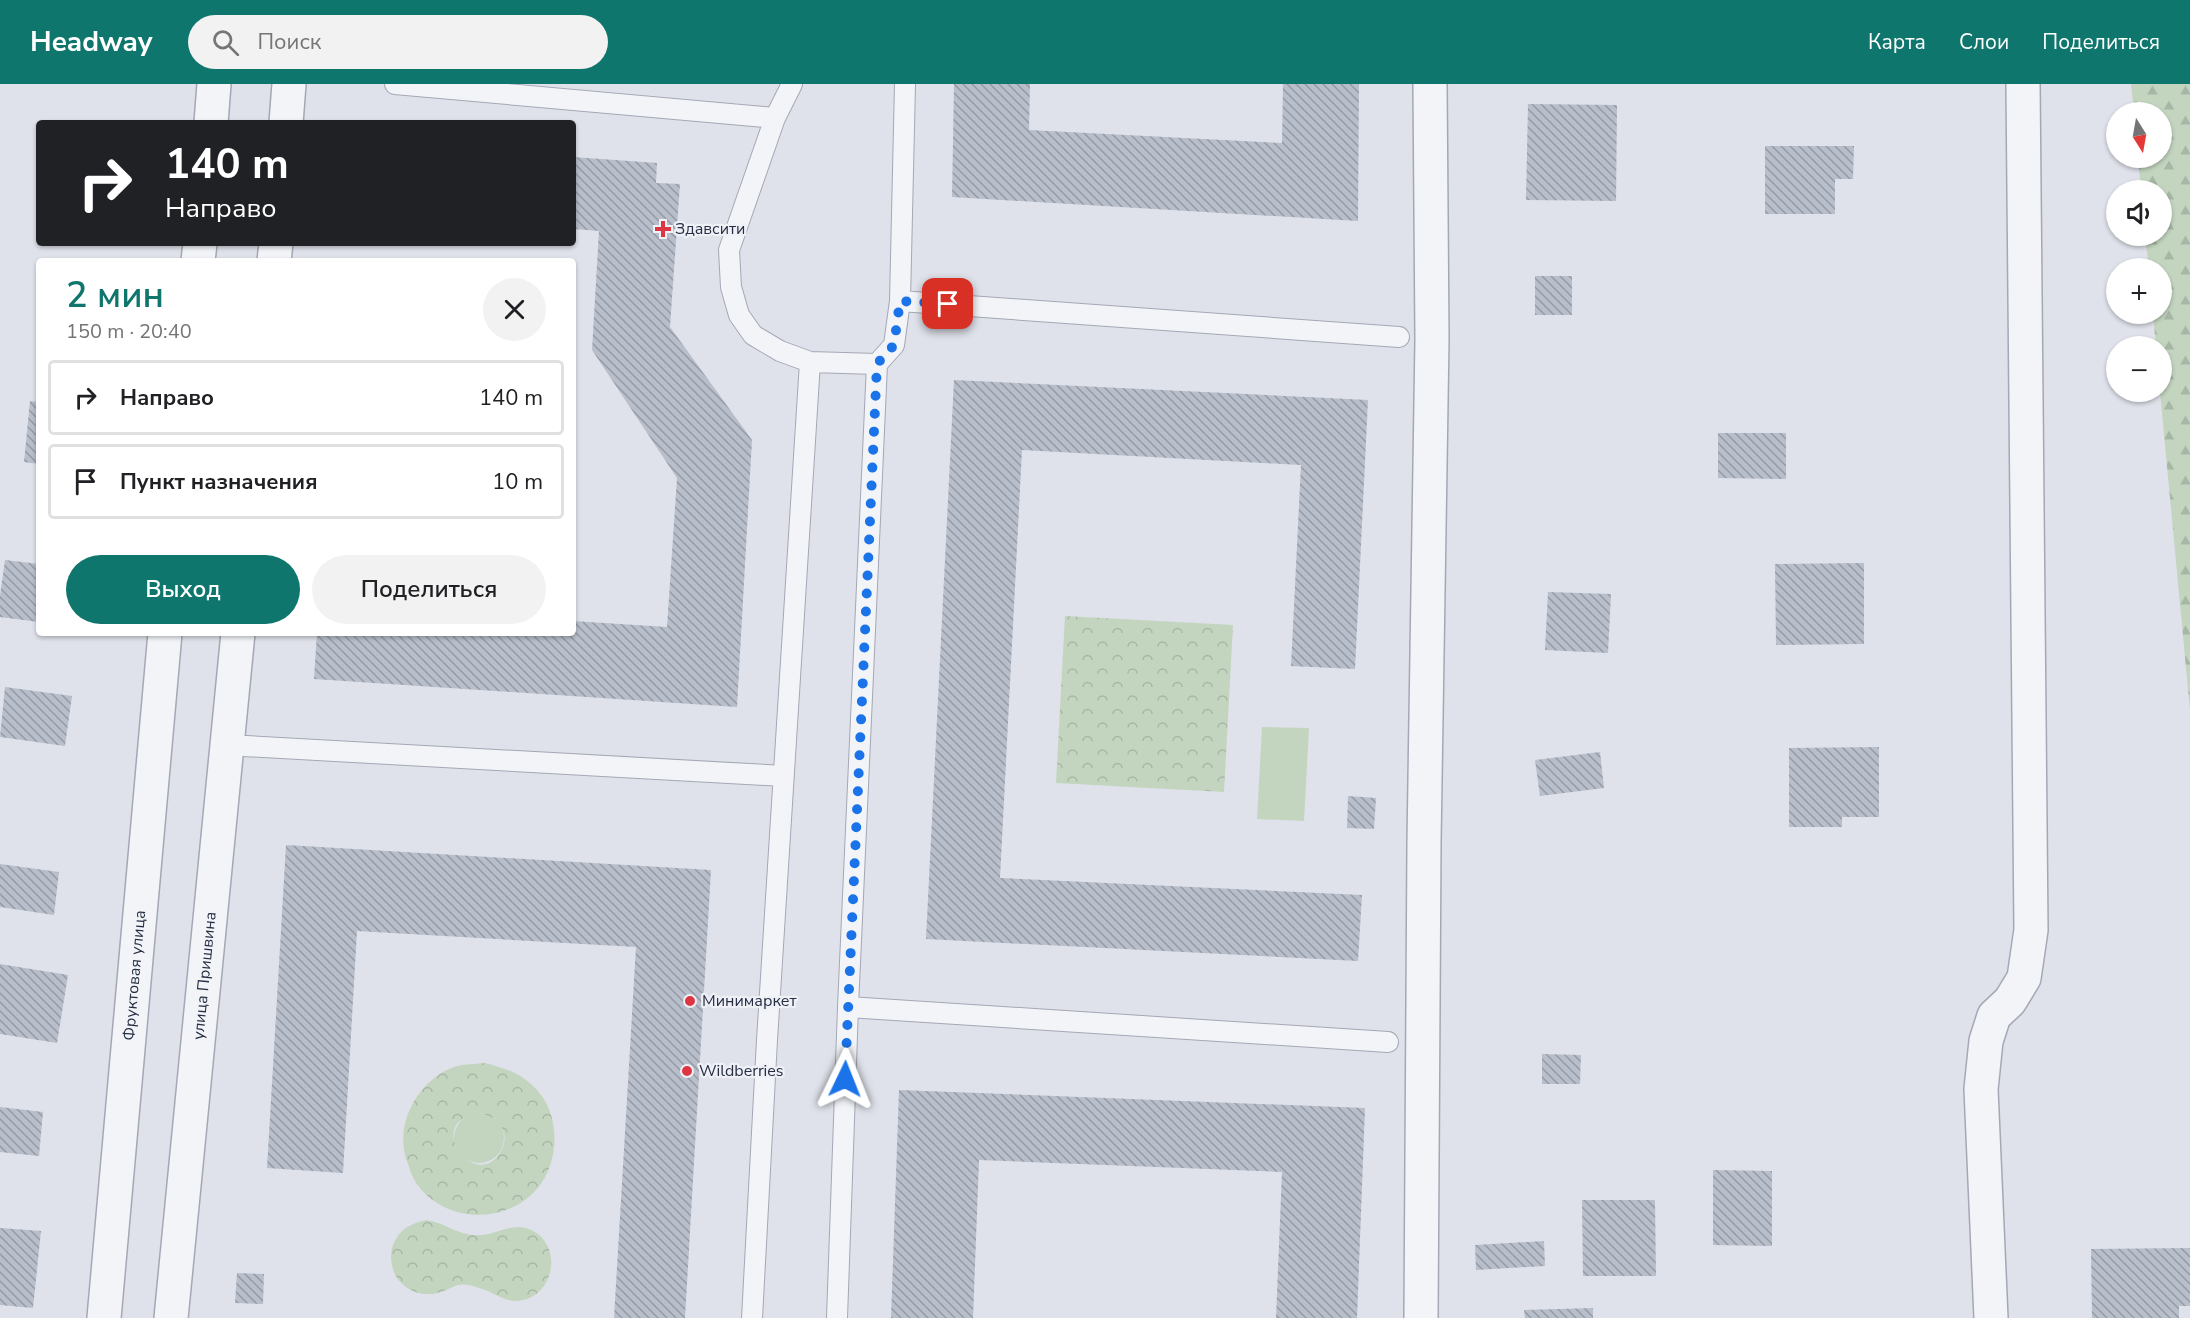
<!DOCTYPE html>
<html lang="ru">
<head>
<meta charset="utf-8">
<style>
  body { margin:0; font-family:"Nunito Sans",sans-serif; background:#f2f2f2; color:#202124; height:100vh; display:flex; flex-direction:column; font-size:22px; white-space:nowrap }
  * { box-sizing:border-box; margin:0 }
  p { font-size:20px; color:#757577 }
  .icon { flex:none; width:33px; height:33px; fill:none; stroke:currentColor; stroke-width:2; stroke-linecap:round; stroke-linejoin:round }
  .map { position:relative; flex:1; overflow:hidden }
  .drawer { position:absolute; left:36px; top:174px; width:540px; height:378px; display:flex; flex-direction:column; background:#fff; border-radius:6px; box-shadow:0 2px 4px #0004 }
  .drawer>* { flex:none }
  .top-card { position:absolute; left:36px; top:36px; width:540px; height:126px; border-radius:6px; box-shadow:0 2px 4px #0004; background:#202124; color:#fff; overflow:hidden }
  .needle { width:39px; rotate:169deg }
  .controls { position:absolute; left:2106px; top:18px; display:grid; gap:12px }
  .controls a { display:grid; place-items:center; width:66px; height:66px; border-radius:50%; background:#fff; box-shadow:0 2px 4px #0004; font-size:30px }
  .pin { position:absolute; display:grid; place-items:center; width:51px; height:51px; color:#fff; margin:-26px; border-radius:12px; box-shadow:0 3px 9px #0006 }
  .me { position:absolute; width:66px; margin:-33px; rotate:2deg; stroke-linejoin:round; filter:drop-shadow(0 0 4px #0008) }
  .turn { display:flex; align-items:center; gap:21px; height:126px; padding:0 30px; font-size:27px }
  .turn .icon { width:78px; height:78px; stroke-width:2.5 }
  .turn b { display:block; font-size:42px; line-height:51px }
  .round { display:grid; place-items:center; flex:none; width:63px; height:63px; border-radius:32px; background:#f2f2f2 }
  .head { display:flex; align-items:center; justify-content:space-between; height:102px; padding:0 30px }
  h1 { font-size:36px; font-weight:600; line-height:45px; color:#0f766e }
  .primary-button { display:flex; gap:12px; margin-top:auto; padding:12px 30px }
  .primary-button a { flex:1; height:69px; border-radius:36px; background:#0f766e; color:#fff; font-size:24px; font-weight:600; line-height:69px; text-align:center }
  .primary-button a+a { background:#f2f2f2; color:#202124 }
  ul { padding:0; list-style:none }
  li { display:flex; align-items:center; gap:18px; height:75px; margin:0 12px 9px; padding:0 18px; border:3px solid #e0e0e0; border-radius:6px }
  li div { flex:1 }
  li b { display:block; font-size:22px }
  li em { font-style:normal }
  header { display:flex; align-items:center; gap:36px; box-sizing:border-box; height:84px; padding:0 30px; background:#0f766e; color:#fff }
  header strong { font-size:28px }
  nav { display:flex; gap:33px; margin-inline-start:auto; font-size:21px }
  .search { width:420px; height:54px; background:#f2f2f2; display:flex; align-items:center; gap:15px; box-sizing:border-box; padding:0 21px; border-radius:33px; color:#757577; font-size:22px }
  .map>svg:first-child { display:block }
</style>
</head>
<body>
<header>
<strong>Headway</strong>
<div class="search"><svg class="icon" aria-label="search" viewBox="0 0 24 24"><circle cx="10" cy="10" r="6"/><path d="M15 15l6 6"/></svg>Поиск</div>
<nav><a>Карта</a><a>Слои</a><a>Поделиться</a></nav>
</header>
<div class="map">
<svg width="2190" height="1234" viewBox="0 0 2190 1234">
  <defs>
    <pattern id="forest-firs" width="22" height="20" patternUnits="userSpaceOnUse" patternTransform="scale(1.5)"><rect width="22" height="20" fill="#c3d5bf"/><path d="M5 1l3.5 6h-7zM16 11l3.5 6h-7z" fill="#a7b7a5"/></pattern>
    <pattern id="park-crowns" width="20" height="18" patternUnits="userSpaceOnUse" patternTransform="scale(1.5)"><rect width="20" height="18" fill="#c3d5bf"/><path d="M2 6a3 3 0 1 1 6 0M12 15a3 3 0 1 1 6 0" fill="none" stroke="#a7b7a5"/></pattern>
    <pattern id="building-back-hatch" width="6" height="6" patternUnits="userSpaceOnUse" patternTransform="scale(1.5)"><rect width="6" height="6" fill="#b8beca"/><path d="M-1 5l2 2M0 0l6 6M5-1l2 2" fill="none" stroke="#959ba6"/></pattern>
  </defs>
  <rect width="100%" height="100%" fill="#dfe2ea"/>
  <path fill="#c3d5bf" d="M1262,643L1309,644L1304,737L1257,735Z
    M454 1054a25 25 0 1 1 50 0a25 25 0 1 1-50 0Z"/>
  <path fill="url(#forest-firs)" d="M2131,0H2190V626L2160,308L2162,262H2156L2153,230H2162V184H2149L2145,152H2162V106H2141L2138,74H2162V28H2134Z"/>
  <path fill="url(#park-crowns)" fill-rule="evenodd" d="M1065,532L1233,541L1224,708L1056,699Z
    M485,979C503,984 519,988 533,1002C561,1027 561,1077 537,1105C505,1142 441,1139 415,1097C412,1092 410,1086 408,1080C392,1042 418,994 457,982C466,980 476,980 485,979ZM481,1029C499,1034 511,1049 501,1067C476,1111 420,1036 481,1029Z
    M426,1136C447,1139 459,1153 482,1151C501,1149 516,1136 535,1148C565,1167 551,1218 514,1217C503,1216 494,1209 485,1206C477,1203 466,1199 458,1201C451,1203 444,1208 437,1209C419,1214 398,1203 393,1185C390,1175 390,1164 396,1155C402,1143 414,1139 426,1136Z"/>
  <path fill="url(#building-back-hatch)" d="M954,0H1030L1029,46L1282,59L1283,0H1359L1358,137L952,113Z
    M1528,20L1617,21L1616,117L1526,116Z
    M1765,62H1854L1853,95H1835V130H1765Z
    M573,73L657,79L656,99L680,100L670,243L752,356L737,623L314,595L317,549H573V537L667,543L677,394L592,266L599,147L573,145Z
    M1535,192H1572V231H1535Z
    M954,296L1368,316L1355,585L1291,582L1301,381L1022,366L1000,794L1362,811L1358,877L926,855Z
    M30,317L39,318V380L24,378Z
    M1718,349H1786V395L1718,394Z
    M5,476L39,480V538L0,533V512Z
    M1864,479V560L1776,561L1775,480Z
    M1548,508L1611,510L1608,569L1545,566Z
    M5,603L72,612L65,662L0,653Z
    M1879,663V733H1842V743H1789V664Z
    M1600,668L1604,704L1540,712L1535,676Z
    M1348,712L1376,714L1374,745L1347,744Z
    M286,761L711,786L685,1234H614L636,863L357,847L343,1089L267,1084Z
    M0,780L59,788L54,831L0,823Z
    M0,880L68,891L57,959L0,950Z
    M1542,970L1581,971L1580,1000H1542Z
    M899,1006L1365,1024L1357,1234H1276L1282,1088L979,1076L973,1234H891Z
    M0,1023L43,1028L39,1072L0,1068Z
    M1713,1086L1772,1087V1162L1713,1161Z
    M1582,1116H1655L1656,1192H1583Z
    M0,1144L41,1147L33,1224L0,1221Z
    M1544,1157L1545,1182L1476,1186L1475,1161Z
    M2190,1164V1222H2179V1234H2092L2091,1165Z
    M237,1189L264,1190L263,1220L235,1219Z
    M1593,1224V1234H1525L1524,1226Z"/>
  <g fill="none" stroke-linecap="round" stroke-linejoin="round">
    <defs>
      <path id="lane" d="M395,0L775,34
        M792,0L775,34L729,166L731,203L739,231L753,251L780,267L810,278L877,280
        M900,217L1399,253
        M227,661L784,692
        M848,923L1388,958
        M752,1234L767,956L810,278
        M837,1234L848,923L877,280L894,261L900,217L905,0"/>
      <g id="street">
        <path d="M211,39L214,0"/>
        <path d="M286,39L289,0"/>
        <path d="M198,177L200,159"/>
        <path d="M274,177L276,159"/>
        <path id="s1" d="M104,1234L165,549"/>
        <path id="s2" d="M171,1234L238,549"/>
        <path d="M1421,1234L1424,759L1432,255L1430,0"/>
        <path d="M1991,1234L1981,1005L1986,957L1994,932L2010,917L2024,894L2031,846L2023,0"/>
      </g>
    </defs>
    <use href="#lane" stroke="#a4a8b5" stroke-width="22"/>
    <use href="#street" stroke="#a4a8b5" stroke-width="36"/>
    <use href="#lane" stroke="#f2f4f8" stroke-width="20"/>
    <use href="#street" stroke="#f2f4f8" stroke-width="33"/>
  </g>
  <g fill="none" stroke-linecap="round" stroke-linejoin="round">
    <path stroke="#1a73e8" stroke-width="10" stroke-dasharray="0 18" d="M845,995L877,280L894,261L900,217L948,220"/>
  </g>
  <g fill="#dd3642" stroke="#eff1f7" stroke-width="2">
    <path d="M660 136h6v6h6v6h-6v6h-6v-6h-6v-6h6z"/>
    <circle cx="690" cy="917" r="6"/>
    <circle cx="687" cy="987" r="6"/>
  </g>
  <g text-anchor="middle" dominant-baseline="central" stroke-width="4.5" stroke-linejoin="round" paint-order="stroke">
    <g font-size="16" fill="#262e43" stroke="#eff1f7" text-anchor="start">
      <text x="675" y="145">Здавсити</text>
      <text x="702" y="917">Минимаркет</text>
      <text x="699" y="987">Wildberries</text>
    </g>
    <g font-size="16" fill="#262e43" stroke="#eff1f7">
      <text stroke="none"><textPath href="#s1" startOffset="344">Фруктовая улица</textPath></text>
      <text stroke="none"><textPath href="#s2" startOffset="344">улица Пришвина</textPath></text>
    </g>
  </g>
</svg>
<div class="controls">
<a><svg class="needle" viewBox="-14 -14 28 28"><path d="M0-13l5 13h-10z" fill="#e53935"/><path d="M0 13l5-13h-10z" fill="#757577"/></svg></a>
<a><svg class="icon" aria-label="sound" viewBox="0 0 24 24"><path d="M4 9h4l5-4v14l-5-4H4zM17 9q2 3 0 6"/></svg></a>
<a>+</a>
<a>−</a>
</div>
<div class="pin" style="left:948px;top:220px;background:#d93025"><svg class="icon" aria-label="arrive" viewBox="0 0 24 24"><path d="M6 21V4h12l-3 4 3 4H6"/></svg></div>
<svg class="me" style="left:845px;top:995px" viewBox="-20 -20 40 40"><path d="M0-17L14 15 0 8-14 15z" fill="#1a73e8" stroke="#fff" stroke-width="4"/></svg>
<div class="top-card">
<div class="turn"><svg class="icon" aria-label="right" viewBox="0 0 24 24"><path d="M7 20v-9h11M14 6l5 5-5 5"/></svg><div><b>140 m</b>Направо</div></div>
</div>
<section class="drawer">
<div class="head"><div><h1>2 мин</h1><p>150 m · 20:40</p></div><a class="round"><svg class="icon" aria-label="close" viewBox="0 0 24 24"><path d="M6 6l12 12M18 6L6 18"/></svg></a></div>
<ul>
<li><svg class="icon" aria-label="right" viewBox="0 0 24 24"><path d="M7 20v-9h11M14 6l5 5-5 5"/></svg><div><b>Направо</b></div><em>140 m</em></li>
<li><svg class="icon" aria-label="arrive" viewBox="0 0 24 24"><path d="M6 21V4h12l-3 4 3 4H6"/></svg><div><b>Пункт назначения</b></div><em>10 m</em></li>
</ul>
<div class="primary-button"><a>Выход</a><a>Поделиться</a></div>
</section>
</div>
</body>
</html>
